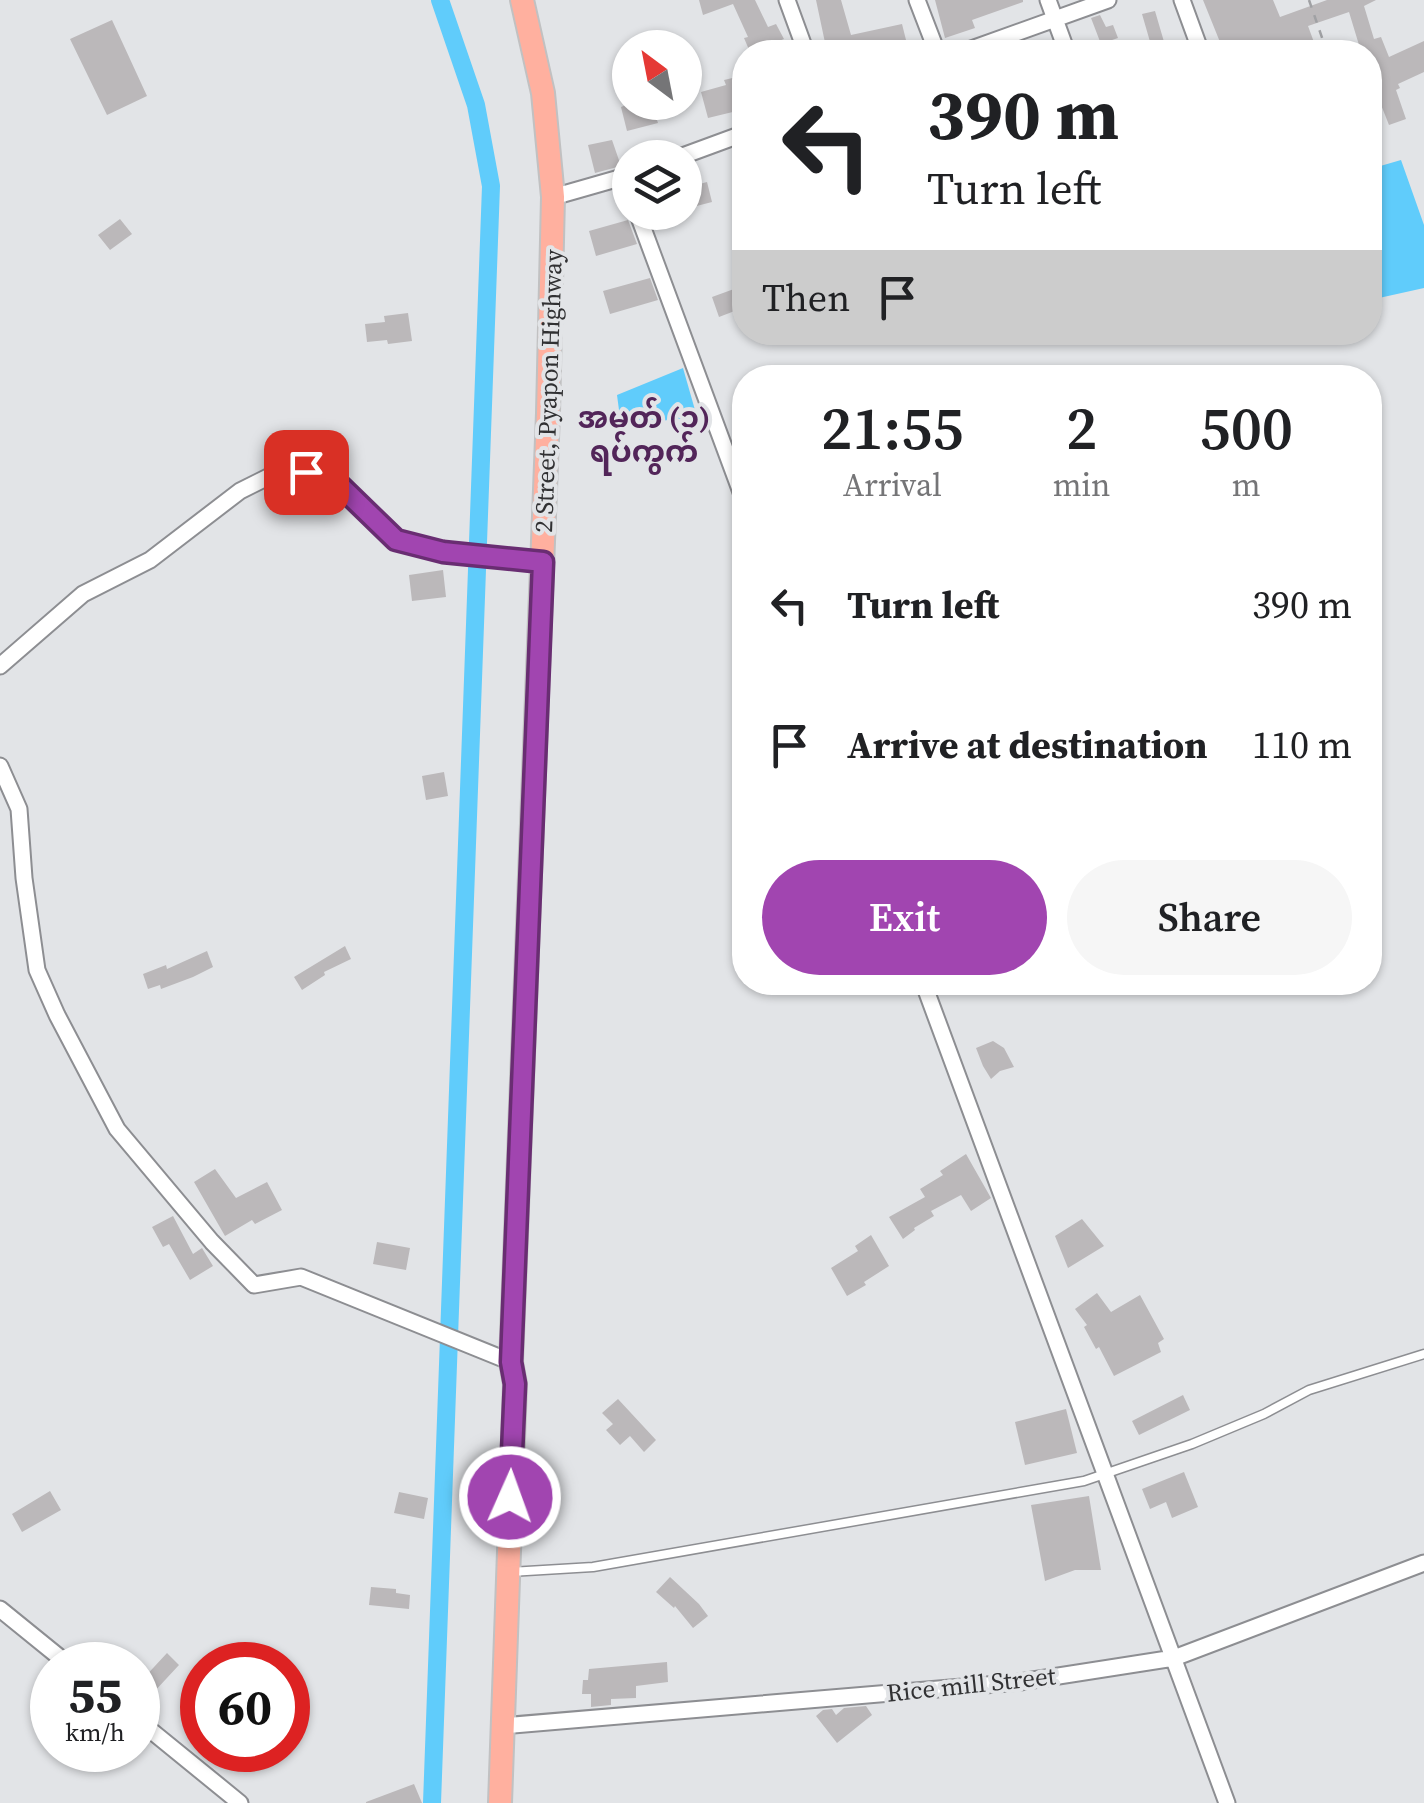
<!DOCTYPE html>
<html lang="en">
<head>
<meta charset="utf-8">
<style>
  body { margin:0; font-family:"Source Serif 4","Noto Sans Myanmar",serif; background:#f6f6f6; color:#202124; height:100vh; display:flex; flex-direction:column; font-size:38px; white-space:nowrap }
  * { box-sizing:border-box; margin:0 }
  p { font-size:32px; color:#757577 }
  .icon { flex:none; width:55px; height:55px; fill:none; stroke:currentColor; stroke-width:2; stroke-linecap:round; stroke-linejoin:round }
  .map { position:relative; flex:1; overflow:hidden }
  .drawer { position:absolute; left:732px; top:365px; width:650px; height:630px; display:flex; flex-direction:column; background:#fff; border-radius:40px; box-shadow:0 2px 8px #0004 }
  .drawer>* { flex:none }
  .top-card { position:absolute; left:732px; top:40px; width:650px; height:305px; border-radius:40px; box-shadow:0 2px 8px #0004; background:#fff; color:#202124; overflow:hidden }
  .needle { width:65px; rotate:328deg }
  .tools { position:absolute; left:612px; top:30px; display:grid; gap:20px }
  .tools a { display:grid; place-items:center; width:90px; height:90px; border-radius:50%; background:#fff; box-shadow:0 2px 8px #0004; font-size:50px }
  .speed { position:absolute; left:30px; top:1642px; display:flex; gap:20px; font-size:50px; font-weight:700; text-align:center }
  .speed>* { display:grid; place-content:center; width:130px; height:130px; border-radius:50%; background:#fff; box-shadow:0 2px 8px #0004; line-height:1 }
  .speed small { font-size:25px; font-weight:400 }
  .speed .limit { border:15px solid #d22; background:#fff; color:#111 }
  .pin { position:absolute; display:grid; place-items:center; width:85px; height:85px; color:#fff; margin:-42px; border-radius:20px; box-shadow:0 5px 15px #0006 }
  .me { position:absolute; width:110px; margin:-55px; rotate:2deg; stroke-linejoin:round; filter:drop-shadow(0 0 8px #0008) }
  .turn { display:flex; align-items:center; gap:35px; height:210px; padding:0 30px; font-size:45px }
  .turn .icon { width:130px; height:130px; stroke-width:2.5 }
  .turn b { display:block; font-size:70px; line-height:85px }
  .then { display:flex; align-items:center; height:95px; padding:0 30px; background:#0003; gap:20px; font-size:38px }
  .eta { display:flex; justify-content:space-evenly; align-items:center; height:170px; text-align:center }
  .eta b { font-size:60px; font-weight:600; line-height:70px }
  .primary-button { display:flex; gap:20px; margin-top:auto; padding:20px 30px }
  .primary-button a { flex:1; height:115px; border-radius:60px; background:#a145b0; color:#fff; font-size:40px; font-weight:600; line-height:115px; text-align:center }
  .primary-button a+a { background:#f6f6f6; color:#202124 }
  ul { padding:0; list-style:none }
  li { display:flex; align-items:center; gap:30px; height:140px; padding:0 30px }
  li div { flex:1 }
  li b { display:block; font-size:38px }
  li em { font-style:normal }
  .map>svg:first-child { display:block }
</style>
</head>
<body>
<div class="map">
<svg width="1424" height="1803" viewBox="0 0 1424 1803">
  <rect width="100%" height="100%" fill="#e2e4e7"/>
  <path fill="#60ccfb" d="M1401,160L1424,225V288L1370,300V169Z
    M683,368L697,417L621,425L617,395Z"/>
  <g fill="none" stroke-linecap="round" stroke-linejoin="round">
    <path stroke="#60ccfb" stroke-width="18" d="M432,1803L491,186L476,105L440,0"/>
  </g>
  <path fill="#bbb8ba" d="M699,0H755L768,27L776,24L784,39L750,52L744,38L748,37L733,4L703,15Z
    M816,0H841L851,35L902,24L909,52H827Z
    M935,0H1023V2L972,20L975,28L945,38Z
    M1203,0H1273L1280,17L1327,0H1376L1364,6L1374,39L1381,37L1389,57L1424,41V72L1398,84L1400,88L1396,90L1406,119L1389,125L1370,77V52H1343L1359,45L1349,12L1308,26L1315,45L1293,52H1257L1255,46L1240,52H1224Z
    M1155,11L1167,52H1153L1142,14Z
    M1100,15L1106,27L1113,25L1118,38L1112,40L1119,52H1104L1091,18Z
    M112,20L147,96L107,115L70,39Z
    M745,75V109L708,118L701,92L726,85L724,80Z
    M633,102H651L658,123L627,131L621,107Z
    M612,140L621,166L595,173L588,145Z
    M707,182L712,202L685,209V188Z
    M120,219L132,234L110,250L98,235Z
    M628,220L637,244L596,256L589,231Z
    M650,278L658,300L610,314L603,291Z
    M745,285V307L719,317L712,297Z
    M408,313L412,341L388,344L387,340L367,342L365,324L385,322L384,316Z
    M443,570L446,597L412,601L409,575Z
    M444,772L448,796L426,800L422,776Z
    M345,946L351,959L324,972L325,975L302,990L294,977Z
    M207,951L213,967L193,977L161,989L160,985L148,989L143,974L166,965L167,969Z
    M993,1041L1004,1048L1014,1067L1000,1071L991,1079L983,1066L976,1048Z
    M966,1154L991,1198L971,1211L961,1195L931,1211L934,1216L914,1228L915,1230L903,1239L889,1217L925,1197L920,1189L943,1175L940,1171Z
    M215,1169L236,1198L267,1182L282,1210L255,1224L252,1220L225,1236L194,1182Z
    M173,1216L193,1254L202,1248L213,1266L190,1280L169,1244L163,1247L152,1227Z
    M1082,1219L1104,1246L1068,1268L1055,1236Z
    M871,1235L889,1266L864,1282L866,1285L847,1296L831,1268L858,1251L855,1246Z
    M377,1242L410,1248L406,1270L373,1264Z
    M1097,1293L1111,1312L1140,1295L1164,1339L1158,1343L1161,1352L1114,1376L1099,1347L1096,1349L1084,1327L1087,1325L1075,1309Z
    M1183,1395L1190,1410L1139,1435L1132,1421Z
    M618,1399L656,1440L644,1452L630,1436L620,1445L606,1430L613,1424L602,1413Z
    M1066,1409L1077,1453L1025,1465L1015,1422Z
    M1184,1472L1198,1507L1172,1518L1166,1502L1150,1509L1142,1489Z
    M50,1491L61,1510L22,1532L12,1514Z
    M399,1492L428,1498L424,1519L394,1513Z
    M1089,1496L1101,1570H1075L1045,1581L1031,1505Z
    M670,1577L699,1604L708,1616L693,1628L675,1606L674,1608L656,1592Z
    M371,1587L396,1589V1593L410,1595L409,1609L369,1605Z
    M167,1653L179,1665L153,1693L141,1681Z
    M667,1662L668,1682L636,1686V1698L611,1699V1705L591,1707V1694H582L583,1680H588L589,1669Z
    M866,1706L872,1715L837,1743L816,1716L823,1710L832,1709L836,1715L844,1708Z
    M414,1784L422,1803H366V1802Z"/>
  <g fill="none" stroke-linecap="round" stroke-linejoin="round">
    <defs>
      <path id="lane" d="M510,1572L593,1567L1084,1481L1192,1444L1264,1414L1309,1390L1424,1354"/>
      <path id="street" d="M787,0L806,52
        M917,0L937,52
        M1048,0L1067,52
        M1182,0L1201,52
        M963,52L1108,0
        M677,158L745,133
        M553,197L630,175
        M637,212L745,503
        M0,666L83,594L150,560L240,491L282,470L329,475L397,540L443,552L543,562
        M0,766L19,809L24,878L37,970L57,1015L117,1129L212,1242L254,1285L301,1277L511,1362
        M923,982L1227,1803
        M0,1609L69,1665
        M138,1720L240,1803
        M501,1726L1020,1682L1174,1658L1424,1563"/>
      <path id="primary" d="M500,1803L515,1384L511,1362L548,413L553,197L543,93L522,0"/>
    </defs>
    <use href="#lane" stroke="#8d8e92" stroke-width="11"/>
    <use href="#street" stroke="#8d8e92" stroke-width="19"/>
    <use href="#primary" stroke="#c1c1c2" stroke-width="26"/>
    <path stroke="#a0a1a4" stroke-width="2.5" stroke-dasharray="8 8" stroke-linecap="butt" d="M1309,0L1327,52"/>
    <use href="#lane" stroke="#fff" stroke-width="8"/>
    <use href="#street" stroke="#fff" stroke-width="15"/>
    <use href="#primary" stroke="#ffb09f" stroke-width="22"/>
  </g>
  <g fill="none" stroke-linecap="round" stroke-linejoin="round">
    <defs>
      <path id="route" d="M306,472L329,475L396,540L443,552L543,562L511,1362L515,1384L510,1497"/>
    </defs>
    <use href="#route" stroke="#692d72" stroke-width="25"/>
    <use href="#route" stroke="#a145b0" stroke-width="18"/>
  </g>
  <g text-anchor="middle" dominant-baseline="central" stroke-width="8" stroke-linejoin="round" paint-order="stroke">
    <g font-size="25" fill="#313133" stroke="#e2e4e7">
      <text transform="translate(548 391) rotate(-88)">2 Street, Pyapon Highway</text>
      <text transform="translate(971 1684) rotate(-6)">Rice mill Street</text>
    </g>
    <g font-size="30" font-weight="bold" fill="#522559" stroke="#e2e4e7">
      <text x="644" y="417">အမှတ် (၁)<tspan x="644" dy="34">ရပ်ကွက်</tspan></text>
    </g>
  </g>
</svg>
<div class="tools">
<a><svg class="needle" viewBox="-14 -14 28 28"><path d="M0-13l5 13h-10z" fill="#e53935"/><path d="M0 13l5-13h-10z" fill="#757577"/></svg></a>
<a><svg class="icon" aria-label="layers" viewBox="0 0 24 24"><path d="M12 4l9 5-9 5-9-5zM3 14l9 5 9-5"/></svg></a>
</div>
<div class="speed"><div>55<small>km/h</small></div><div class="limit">60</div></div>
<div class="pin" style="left:306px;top:472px;background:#d93025"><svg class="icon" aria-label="arrive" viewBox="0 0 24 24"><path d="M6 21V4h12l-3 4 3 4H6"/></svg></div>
<svg class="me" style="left:510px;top:1497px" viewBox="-20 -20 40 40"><circle r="17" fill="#a145b0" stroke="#fff" stroke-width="3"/><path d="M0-11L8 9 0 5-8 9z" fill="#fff"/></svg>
<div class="top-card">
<div class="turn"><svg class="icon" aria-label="left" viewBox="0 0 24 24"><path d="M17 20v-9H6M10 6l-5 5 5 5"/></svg><div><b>390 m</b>Turn left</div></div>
<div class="then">Then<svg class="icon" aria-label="arrive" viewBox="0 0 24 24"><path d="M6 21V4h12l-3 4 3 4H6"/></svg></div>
</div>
<section class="drawer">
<div class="eta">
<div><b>21:55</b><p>Arrival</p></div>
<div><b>2</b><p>min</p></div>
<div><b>500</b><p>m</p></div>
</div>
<ul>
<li><svg class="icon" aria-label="left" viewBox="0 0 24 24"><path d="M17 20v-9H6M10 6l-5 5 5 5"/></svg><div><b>Turn left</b></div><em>390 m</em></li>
<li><svg class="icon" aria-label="arrive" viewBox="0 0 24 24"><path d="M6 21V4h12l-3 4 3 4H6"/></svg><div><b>Arrive at destination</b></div><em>110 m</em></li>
</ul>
<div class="primary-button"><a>Exit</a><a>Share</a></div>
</section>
</div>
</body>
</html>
